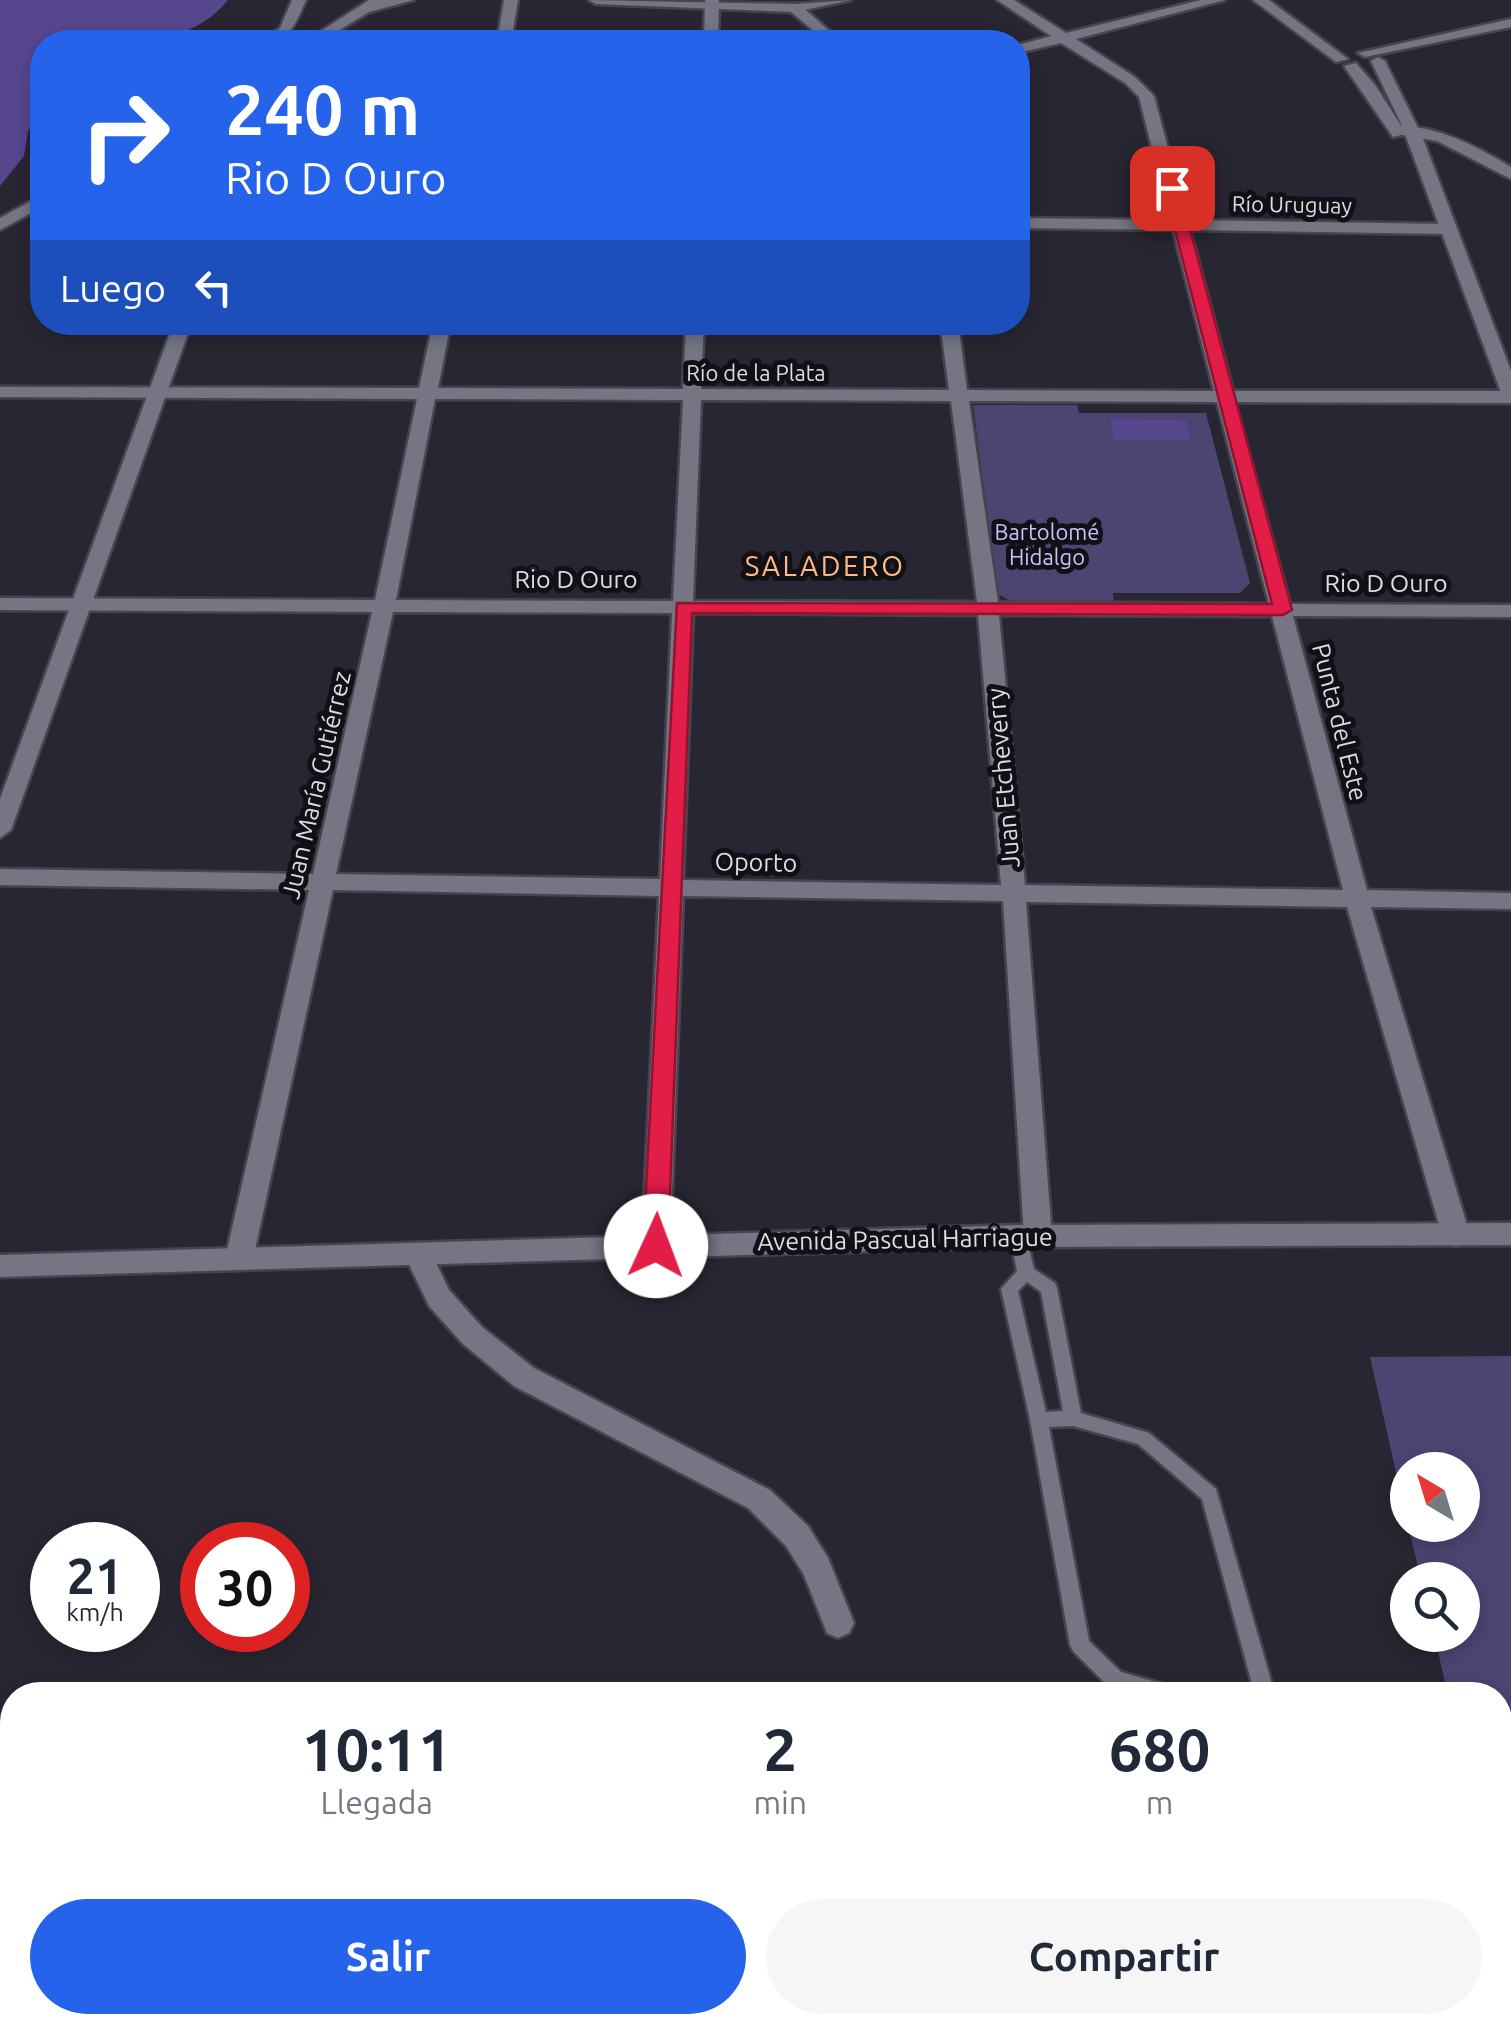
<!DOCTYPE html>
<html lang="es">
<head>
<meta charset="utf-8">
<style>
  body { margin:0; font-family:Ubuntu,sans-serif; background:#f6f6f7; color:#1f2937; height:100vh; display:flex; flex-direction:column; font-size:38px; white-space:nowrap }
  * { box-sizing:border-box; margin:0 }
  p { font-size:32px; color:#747a83 }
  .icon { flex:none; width:55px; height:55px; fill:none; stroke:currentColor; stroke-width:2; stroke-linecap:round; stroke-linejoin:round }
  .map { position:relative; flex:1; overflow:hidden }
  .side { position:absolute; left:0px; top:1682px; width:1512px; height:352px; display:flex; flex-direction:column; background:#fff; border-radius:40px 40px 0 0; box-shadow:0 5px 15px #0003 }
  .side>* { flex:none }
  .guide { position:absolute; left:30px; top:30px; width:1000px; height:305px; border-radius:40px; box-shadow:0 5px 15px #0003; background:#2563eb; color:#fff; overflow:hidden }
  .needle { width:65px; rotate:322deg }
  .controls { position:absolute; left:1390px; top:1452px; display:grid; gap:20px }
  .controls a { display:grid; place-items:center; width:90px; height:90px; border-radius:50%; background:#fff; box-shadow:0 5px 15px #0003; font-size:50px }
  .speed { position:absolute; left:30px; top:1522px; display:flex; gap:20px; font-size:50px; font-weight:700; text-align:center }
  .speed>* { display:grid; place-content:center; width:130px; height:130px; border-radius:50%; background:#fff; box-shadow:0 5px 15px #0003; line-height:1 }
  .speed small { font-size:25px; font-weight:400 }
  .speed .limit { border:15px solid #d22; background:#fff; color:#111 }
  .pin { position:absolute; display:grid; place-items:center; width:85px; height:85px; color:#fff; margin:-42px; border-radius:20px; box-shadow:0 5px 15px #0006 }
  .me { position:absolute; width:110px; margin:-55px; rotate:2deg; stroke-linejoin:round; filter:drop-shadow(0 0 8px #0008) }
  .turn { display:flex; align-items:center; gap:35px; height:210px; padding:0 30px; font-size:45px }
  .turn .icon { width:130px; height:130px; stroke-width:2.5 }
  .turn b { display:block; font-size:70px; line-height:85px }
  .then { display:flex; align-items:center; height:95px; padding:0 30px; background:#0003; gap:20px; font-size:38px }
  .eta { display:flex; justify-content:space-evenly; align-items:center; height:170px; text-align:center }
  .eta b { font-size:60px; font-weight:700; line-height:70px }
  .cta { display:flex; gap:20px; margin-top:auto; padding:20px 30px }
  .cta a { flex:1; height:115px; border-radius:60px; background:#2563eb; color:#fff; font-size:40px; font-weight:700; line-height:115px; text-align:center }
  .cta a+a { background:#f6f6f7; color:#1f2937 }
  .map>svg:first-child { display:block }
</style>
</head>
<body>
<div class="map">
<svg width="1511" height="2034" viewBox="0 0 1511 2034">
  <rect width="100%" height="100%" fill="#282632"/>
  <path fill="#4c4471" d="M973,405H1077L1079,413H1206L1250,583L1240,593H1113L1114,602H1012L998,594Z
    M1511,1356V1848H1500V1695H1448L1434,1635H1462V1580H1421L1408,1525H1462V1470H1408L1407,1521L1370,1357Z"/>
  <path fill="#55468e" d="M0,0H228C184,55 105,42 42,42V113L28,131L24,156L0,186Z
    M1111,419L1186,420L1191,440H1114Z"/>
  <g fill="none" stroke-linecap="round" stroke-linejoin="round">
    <defs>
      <path id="lane" d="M1018,1229L1024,1231L1026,1236L1034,1269L1055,1283L1057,1288L1081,1413L1149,1433L1216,1489L1275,1695H1255L1202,1499L1138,1444L1073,1426L1049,1427L1089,1641L1121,1672L1170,1686L1177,1689L1180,1695H1137L1108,1686L1073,1651L1070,1645L1030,1420L1001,1289L1017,1271L1010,1236L1012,1231ZM1027,1282L1041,1292L1063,1411L1046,1412L1018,1291Z
        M12,2013V2022H28L27,2034H5L6,2022Z
        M710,2022H732L737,2034H715Z
        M1410,2022H1432L1435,2034H1413Z"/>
      <path id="street" d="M292,0H306C295,25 290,42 260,42L280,28Z
        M504,0H518L511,42H497Z
        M705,0H719L718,42H704Z
        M997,0H1014L1066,33L1201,0H1225L1076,39L1135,77L1154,96L1187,220L1446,224L1454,229L1446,234L1190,230L1233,391H1511V403L1235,402L1290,604L1511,605V617L1293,616L1367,890L1511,893V909L1371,907L1470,1235L1466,1243L1456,1246L1446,1243L1442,1235L1347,907L1026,902L1052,1236L1048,1244L1038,1247L1028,1244L1024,1236L1003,901L683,896L670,1246L666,1254L656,1257L646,1254L642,1246L659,896L333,890L253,1259L249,1267L239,1270L229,1267L225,1259L309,890L0,885V869L313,874L372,612L0,610V598L375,600L417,399L0,397V387L419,388L433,322H451L438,388L683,389L686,322H704L701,389L949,390L940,322H958L967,390L1214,391L1173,230L1018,228V218L1170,220L1139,97L1125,83L1061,43L1018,53V45L1051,36ZM435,399L683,400L673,601L396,600ZM701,400L951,401L977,602L693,601ZM969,401L1217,402L1269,604L998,602ZM393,612L672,613L660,879L336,874ZM693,613L978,615L1001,885L683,880ZM999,615L1272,616L1343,890L1025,885Z
        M795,4L800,5L842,42H827L790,11L788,8Z
        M1396,125C1439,127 1475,145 1511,167V179L1437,141L1391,133V127Z
        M42,195V207L0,230V218Z
        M418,1243L428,1246L449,1290L482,1327L534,1368L770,1490L808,1526L828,1558L854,1623L849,1633L838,1638L827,1633L804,1575L786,1546L748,1508L514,1386L462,1343L429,1306L404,1254L408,1246Z"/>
      <path id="secondary" d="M369,0H414L369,12L320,42H304Z
        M589,0L795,4L851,0L795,12L596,4Z
        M1253,0H1269L1348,59L1336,62Z
        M1511,19V27L1365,57L1358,53Z
        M1378,57L1385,61L1422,136L1511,371V400L1502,395L1405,134L1393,137L1344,66L1356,63L1375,85L1404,130L1371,61Z
        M174,322H192L11,830L0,838V799Z
        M1511,1223V1245L1018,1247L0,1277V1255L1018,1225Z"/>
    </defs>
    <use href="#lane" stroke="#46444f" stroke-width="5"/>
    <use href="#street" stroke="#46444f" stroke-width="5"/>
    <use href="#secondary" stroke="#46444f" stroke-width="5"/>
    <use href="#lane" fill="#767583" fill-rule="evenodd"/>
    <use href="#street" fill="#767583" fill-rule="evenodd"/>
    <use href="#secondary" fill="#767583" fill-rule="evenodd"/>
  </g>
  <path fill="#e11d48" stroke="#92132f" stroke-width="2.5" d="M1172,184L1179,188L1292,610L1283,615L692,613L668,1246L664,1253H647L643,1246L677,603L1272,604L1164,188Z"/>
  <g text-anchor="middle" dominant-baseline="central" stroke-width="10" stroke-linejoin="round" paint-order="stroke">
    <g font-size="22" fill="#dddce4" stroke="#111015">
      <text transform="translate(1292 204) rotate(1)">Río Uruguay</text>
      <text x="756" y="372">Río de la Plata</text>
    </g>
    <g font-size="22" fill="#cac1ff" stroke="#111015">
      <text x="1047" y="531">Bartolomé<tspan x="1047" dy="25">Hidalgo</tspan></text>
    </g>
    <g font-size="25" fill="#dddce4" stroke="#111015">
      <text x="576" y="579">Rio D Ouro</text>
      <text x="1386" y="583">Rio D Ouro</text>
      <text transform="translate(1340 722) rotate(76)">Punta del Este</text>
      <text transform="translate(1003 778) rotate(-95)">Juan Etcheverry</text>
      <text transform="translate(316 785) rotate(-77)">Juan María Gutiérrez</text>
      <text transform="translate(756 862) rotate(1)">Oporto</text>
      <text transform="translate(905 1239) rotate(-1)">Avenida Pascual Harriague</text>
    </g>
    <g font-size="28" letter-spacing="2.5" fill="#fcb989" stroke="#111015">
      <text x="825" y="565">SALADERO</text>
    </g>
  </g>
</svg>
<div class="controls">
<a><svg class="needle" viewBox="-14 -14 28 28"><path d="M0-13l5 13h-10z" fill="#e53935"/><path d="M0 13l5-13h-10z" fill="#747a83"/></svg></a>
<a><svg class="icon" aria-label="search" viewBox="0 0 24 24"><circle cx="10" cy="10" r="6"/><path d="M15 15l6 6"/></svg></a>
</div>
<div class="speed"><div>21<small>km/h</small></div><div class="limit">30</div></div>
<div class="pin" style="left:1172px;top:188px;background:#d93025"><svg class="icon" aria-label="arrive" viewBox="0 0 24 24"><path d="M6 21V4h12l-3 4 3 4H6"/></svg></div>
<svg class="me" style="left:656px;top:1246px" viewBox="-20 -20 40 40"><circle r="19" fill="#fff"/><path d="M0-13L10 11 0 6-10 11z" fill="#e11d48"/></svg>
<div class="guide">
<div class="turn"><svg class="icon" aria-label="right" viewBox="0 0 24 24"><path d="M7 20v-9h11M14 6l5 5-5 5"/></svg><div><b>240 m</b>Rio D Ouro</div></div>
<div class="then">Luego<svg class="icon" aria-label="left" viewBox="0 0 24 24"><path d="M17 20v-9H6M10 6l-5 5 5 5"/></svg></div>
</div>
<section class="side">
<div class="eta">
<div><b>10:11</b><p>Llegada</p></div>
<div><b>2</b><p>min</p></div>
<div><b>680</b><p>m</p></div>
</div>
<div class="cta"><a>Salir</a><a>Compartir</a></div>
</section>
</div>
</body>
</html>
